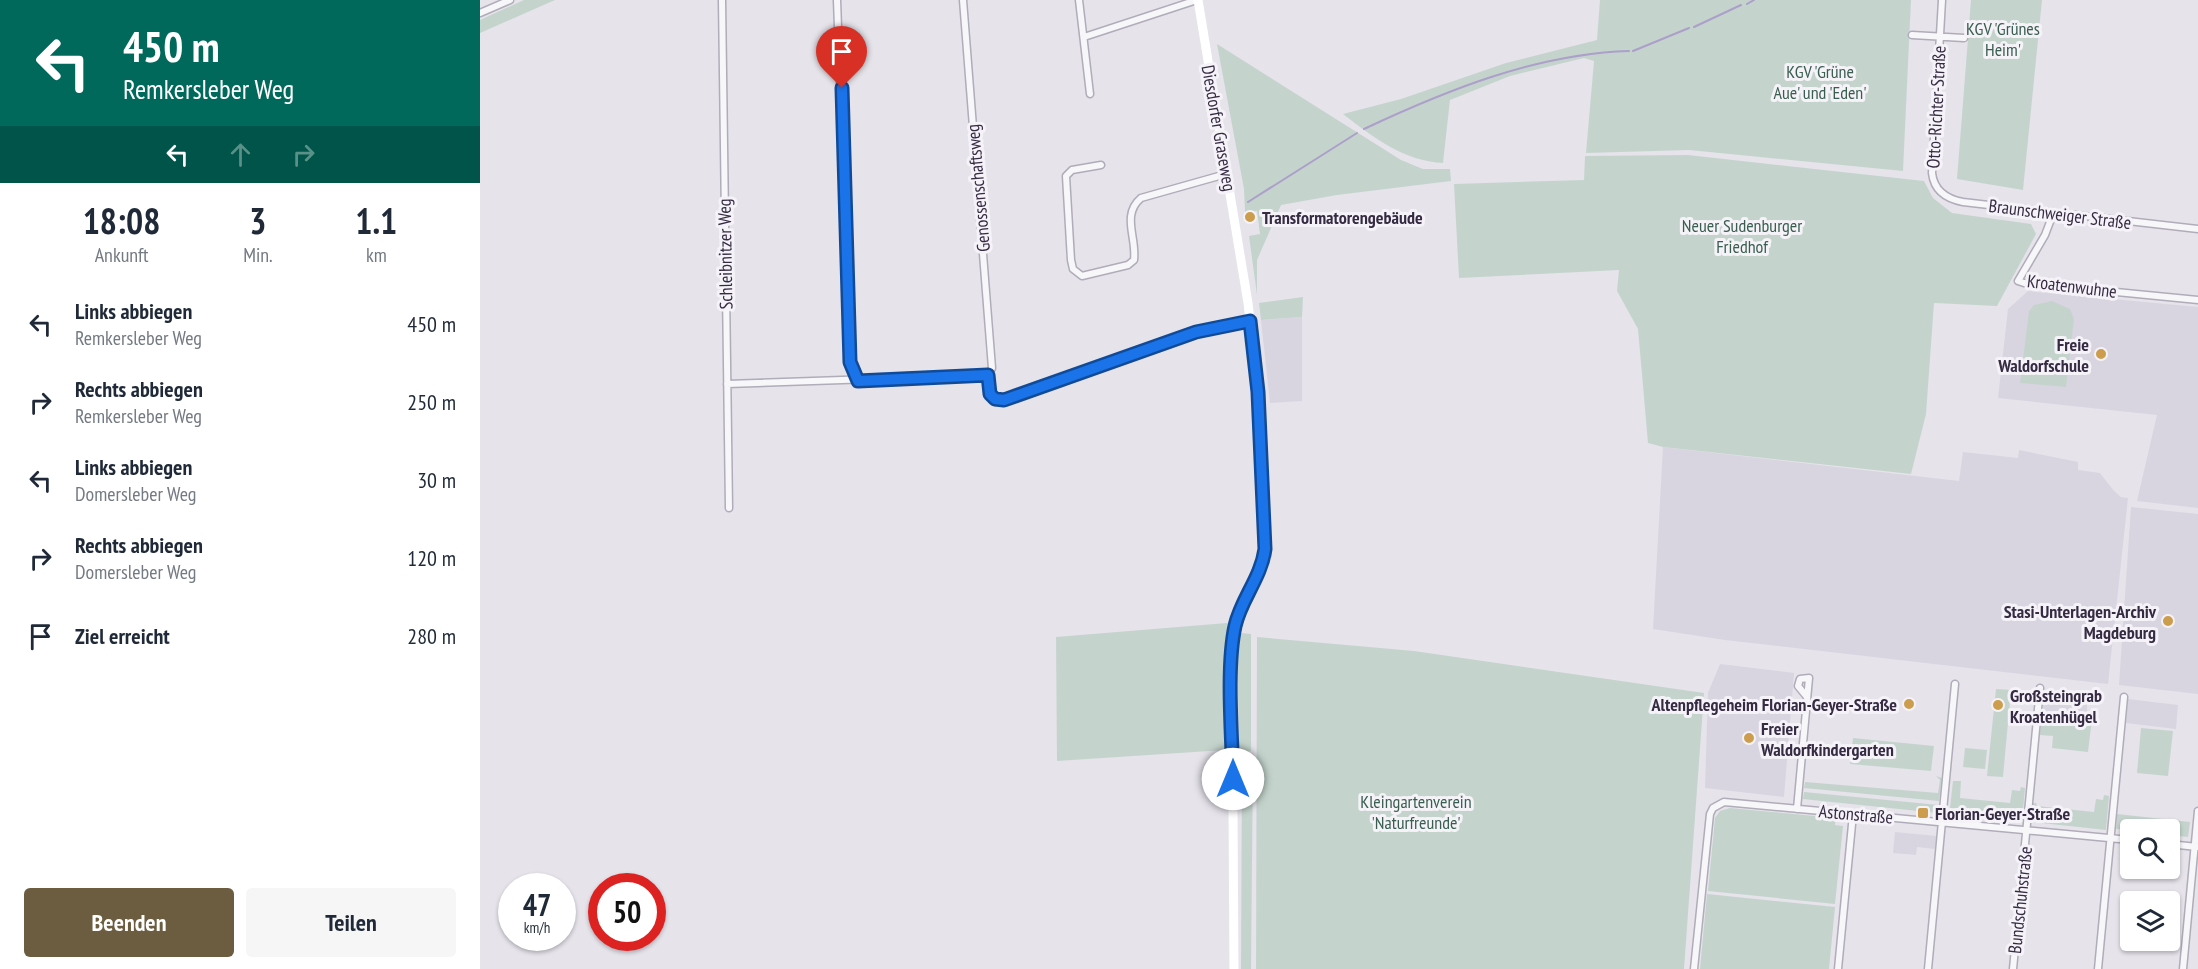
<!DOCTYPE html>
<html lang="de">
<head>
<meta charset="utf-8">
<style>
  body { margin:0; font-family:"PT Sans Narrow",sans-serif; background:#f6f6f7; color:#1f2937; height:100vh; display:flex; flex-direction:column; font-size:22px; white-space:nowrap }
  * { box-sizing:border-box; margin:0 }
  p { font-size:20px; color:#747a83 }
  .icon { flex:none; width:33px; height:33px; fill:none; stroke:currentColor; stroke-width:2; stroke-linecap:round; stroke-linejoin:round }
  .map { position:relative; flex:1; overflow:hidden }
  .details { display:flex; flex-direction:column; background:#fff; width:480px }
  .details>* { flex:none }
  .hud { background:#00695c; color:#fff; overflow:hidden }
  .fabs { position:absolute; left:1640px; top:819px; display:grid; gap:12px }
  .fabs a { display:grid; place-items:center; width:60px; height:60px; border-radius:6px; background:#fff; box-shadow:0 2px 4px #0004; font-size:30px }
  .speed { position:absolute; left:18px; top:873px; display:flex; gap:12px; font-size:30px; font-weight:700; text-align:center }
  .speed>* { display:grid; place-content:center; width:78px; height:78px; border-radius:50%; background:#fff; box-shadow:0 2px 4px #0004; line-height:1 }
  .speed small { font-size:15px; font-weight:400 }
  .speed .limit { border:9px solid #d22; background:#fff; color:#111 }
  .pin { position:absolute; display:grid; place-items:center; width:51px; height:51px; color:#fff; margin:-62px -26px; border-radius:50% 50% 50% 0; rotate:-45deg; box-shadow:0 0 6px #0007 }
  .pin .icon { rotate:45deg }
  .me { position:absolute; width:66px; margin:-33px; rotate:0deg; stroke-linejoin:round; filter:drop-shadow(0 0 4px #0008) }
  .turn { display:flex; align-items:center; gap:21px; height:126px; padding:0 24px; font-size:27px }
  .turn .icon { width:78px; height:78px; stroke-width:2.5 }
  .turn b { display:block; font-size:42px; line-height:51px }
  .lanes { display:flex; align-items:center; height:57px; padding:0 24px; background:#0003; justify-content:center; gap:30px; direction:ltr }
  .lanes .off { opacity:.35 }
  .eta { display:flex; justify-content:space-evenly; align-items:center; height:102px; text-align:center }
  .eta b { font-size:36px; font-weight:700; line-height:42px }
  .cta { display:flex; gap:12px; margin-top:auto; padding:12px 24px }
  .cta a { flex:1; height:69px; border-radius:6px; background:#6d5d40; color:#fff; font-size:24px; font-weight:700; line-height:69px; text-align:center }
  .cta a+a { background:#f6f6f7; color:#1f2937 }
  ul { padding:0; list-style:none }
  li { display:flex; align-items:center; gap:18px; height:78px; padding:0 24px }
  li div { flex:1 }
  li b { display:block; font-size:22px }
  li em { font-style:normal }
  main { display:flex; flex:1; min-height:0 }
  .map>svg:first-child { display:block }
</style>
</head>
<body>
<main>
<section class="details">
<div class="hud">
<div class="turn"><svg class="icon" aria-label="left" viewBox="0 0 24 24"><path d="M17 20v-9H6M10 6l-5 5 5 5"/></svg><div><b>450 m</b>Remkersleber Weg</div></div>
<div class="lanes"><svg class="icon" aria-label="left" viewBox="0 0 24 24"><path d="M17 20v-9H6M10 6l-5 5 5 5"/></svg><svg class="icon off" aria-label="ahead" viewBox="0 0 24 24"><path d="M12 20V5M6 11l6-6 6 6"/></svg><svg class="icon off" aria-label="right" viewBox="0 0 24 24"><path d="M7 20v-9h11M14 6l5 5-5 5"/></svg></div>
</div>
<div class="eta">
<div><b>18:08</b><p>Ankunft</p></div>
<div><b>3</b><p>Min.</p></div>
<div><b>1.1</b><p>km</p></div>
</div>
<ul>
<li><svg class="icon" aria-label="left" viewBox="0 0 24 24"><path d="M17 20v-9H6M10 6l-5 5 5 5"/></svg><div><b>Links abbiegen</b><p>Remkersleber Weg</p></div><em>450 m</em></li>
<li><svg class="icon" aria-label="right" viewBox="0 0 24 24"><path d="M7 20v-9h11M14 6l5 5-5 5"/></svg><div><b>Rechts abbiegen</b><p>Remkersleber Weg</p></div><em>250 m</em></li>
<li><svg class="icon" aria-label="left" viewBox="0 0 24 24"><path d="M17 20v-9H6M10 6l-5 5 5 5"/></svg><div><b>Links abbiegen</b><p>Domersleber Weg</p></div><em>30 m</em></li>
<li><svg class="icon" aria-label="right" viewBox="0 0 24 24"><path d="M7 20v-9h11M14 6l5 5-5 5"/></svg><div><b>Rechts abbiegen</b><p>Domersleber Weg</p></div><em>120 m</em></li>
<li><svg class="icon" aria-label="arrive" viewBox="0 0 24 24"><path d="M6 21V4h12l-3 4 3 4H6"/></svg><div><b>Ziel erreicht</b></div><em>280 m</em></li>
</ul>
<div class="cta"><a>Beenden</a><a>Teilen</a></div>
</section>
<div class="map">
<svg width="1718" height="969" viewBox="0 0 1718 969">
  <rect width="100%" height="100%" fill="#e6e3eb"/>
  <path fill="#d9d5e0" d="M1548,291L1718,307V508L1657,501L1677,415L1518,398L1528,309Z
    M822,317V401L790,403L781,320Z
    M1183,447L1479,481L1483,452L1538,458L1539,450L1598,462V470L1620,473L1634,491L1641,497L1648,498L1628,684L1245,640L1173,629Z
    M1651,507L1718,514V694L1639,685Z
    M1240,664L1314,673L1304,797L1225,788L1228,693Z
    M1563,692L1607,696V718L1562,713Z
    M1648,699L1698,705L1696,729L1646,723Z
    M1415,832L1457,836L1455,849L1437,847L1436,855L1413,853Z"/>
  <path fill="#c4d4cd" d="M44,0H75L0,33V20Z
    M1120,0H1431L1423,171L1209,150L1106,153L1114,61L1104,58L1030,76L970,100L963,163C924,161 894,138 863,114L921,99L1026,63L1117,40Z
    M1491,0H1562L1543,190L1477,179Z
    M737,44L921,160L943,169H970L971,181L857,195L801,205L777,260V295L769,236L780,234L777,211L765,212L764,189Z
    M1208,155L1444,181L1453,198L1472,213L1551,224L1556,234L1517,306L1454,303L1446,414L1431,474L1183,447L1168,443L1158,329L1137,291L1139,270L979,278L974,184L1104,180L1105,156Z
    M823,297L822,317L781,320L779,303Z
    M1572,301L1590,309L1594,319L1586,387L1540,383L1549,311L1554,305Z
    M747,623L745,750L577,761L576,637Z
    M760,633L771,634V751L759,752L757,637Z
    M777,637L934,651L1224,693L1204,969H776Z
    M1516,689L1531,690L1523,777L1507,776Z
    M1562,714L1612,719L1608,752L1572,748L1573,736L1560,735Z
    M1661,728L1693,731L1688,776L1657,773Z
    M1373,738L1454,746L1451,771L1370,764Z
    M1485,748L1507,750L1505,769L1483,767Z
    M762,756L773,758L771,969H761Z
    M1456,776L1462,778L1459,801L1324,788L1325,782L1458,793L1460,780Z
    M1473,781H1481L1480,798L1530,803L1532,790L1540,791L1541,787L1545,788L1542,821L1475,815L1470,808Z
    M1324,792L1459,805L1457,813L1323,799Z
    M1624,795L1629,796L1626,830L1551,822L1553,803H1556L1557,806L1614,812L1616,799L1623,800Z
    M1250,808L1356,818L1355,825L1363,826L1355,904L1228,891L1235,818L1240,811Z
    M1637,814L1710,822L1708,837L1689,835V830L1636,829Z
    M1227,894L1355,907L1349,969H1220Z"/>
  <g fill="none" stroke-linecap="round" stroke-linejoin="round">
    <path stroke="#ac9fca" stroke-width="2" d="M1267,4L1274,0
      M1214,27L1261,5
      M1153,51L1209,28
      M884,129C967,90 1056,54 1149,51
      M768,202L877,133"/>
    <defs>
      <path id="minor" d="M242,0L249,508
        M357,0L370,361L378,381
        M483,0L512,368L508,375
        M599,0L610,94
        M1462,0L1452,173C1454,191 1467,199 1483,202L1718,229
        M0,13L30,0
        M1432,35L1484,38
        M604,37L717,0
        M621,165L592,170L586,176L591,260L593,269L602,276L648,265L654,260C657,238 641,215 661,198L746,174
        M1573,214L1565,235L1538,281L1544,283L1718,300
        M508,375L511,394L515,399L524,400L716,332L769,321
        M247,384L508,375
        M1317,809L1329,678L1320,679L1318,686L1327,697
        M1689,844L1717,847
        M1214,969L1230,814L1233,808L1244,802L1650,840
        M1358,969L1373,814
        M1448,969L1475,684
        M1533,969L1560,688
        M1618,969L1644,697
        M1703,969L1718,811"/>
    </defs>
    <use href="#minor" stroke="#b1acb9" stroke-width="9"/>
    <use href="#minor" stroke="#f7f6f9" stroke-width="6"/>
    <path stroke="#fff" stroke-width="9" d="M718,0L768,303L778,392L783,494V561L777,579L758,616L752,651L754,969"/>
  </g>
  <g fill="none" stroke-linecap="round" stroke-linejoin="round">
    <defs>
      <path id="route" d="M362,88L370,362L378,381L508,375L510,394L515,399L524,400L716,332L770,321L778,392L785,549C781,578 761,599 755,626C746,668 752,735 753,779"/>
    </defs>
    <use href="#route" stroke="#114b97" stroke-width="15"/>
    <use href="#route" stroke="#1a73e8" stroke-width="10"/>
  </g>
  <g fill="#cc9d4c" stroke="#f5f3f8" stroke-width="2">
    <circle cx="770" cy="217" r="6"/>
    <circle cx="1621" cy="354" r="6"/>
    <circle cx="1688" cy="621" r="6"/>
    <circle cx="1429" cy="704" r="6"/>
    <circle cx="1518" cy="705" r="6"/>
    <circle cx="1269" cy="738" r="6"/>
    <rect x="1437" y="807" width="12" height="12" rx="3"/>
  </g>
  <g text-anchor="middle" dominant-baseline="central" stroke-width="6" stroke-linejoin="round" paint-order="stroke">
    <g font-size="18" fill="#395e4f" stroke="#f5f3f8">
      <text x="1523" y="28">KGV 'Grünes<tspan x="1523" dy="21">Heim'</tspan></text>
      <text x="1340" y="71">KGV 'Grüne<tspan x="1340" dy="21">Aue' und 'Eden'</tspan></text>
      <text x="1262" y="225">Neuer Sudenburger<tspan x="1262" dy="21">Friedhof</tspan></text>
      <text x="936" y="801">Kleingartenverein<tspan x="936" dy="21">'Naturfreunde'</tspan></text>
    </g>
    <g font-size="18" fill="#352b43" stroke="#f5f3f8">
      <text transform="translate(1456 107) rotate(-87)">Otto-Richter-Straße</text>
      <text transform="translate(739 128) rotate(80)">Diesdorfer Graseweg</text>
      <text transform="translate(498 188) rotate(-95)">Genossenschaftsweg</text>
      <text transform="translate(1580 214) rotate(7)">Braunschweiger Straße</text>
      <text transform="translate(245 254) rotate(-91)">Schleibnitzer Weg</text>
      <text transform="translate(1592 286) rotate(7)">Kroatenwuhne</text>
      <text transform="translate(1376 814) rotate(5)">Astonstraße</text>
      <text transform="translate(1540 900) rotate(-84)">Bundschuhstraße</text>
    </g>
    <g font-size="18" font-weight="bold" fill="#352b43" stroke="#f5f3f8" text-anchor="start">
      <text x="782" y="217">Transformatorengebäude</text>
      <text x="1609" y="344" text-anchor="end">Freie<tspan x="1609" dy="21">Waldorfschule</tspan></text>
      <text x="1676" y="611" text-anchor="end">Stasi-Unterlagen-Archiv<tspan x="1676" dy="21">Magdeburg</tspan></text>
      <text x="1530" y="695">Großsteingrab<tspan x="1530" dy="21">Kroatenhügel</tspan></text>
      <text x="1417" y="704" text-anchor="end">Altenpflegeheim Florian-Geyer-Straße</text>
      <text x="1281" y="728">Freier<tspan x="1281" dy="21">Waldorfkindergarten</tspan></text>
      <text x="1455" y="813">Florian-Geyer-Straße</text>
    </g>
  </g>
</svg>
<div class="fabs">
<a><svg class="icon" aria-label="search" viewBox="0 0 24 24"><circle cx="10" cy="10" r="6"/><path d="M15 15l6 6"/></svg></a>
<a><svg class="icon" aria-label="layers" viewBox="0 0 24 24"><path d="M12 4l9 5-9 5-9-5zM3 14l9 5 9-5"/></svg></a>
</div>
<div class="speed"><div>47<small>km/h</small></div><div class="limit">50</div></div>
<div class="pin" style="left:362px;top:88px;background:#d93025"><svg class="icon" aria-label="arrive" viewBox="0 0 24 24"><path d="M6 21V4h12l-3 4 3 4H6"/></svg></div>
<svg class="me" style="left:753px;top:779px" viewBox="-20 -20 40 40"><circle r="19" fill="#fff"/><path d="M0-13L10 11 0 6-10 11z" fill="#1a73e8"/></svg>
</div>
</main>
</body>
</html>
